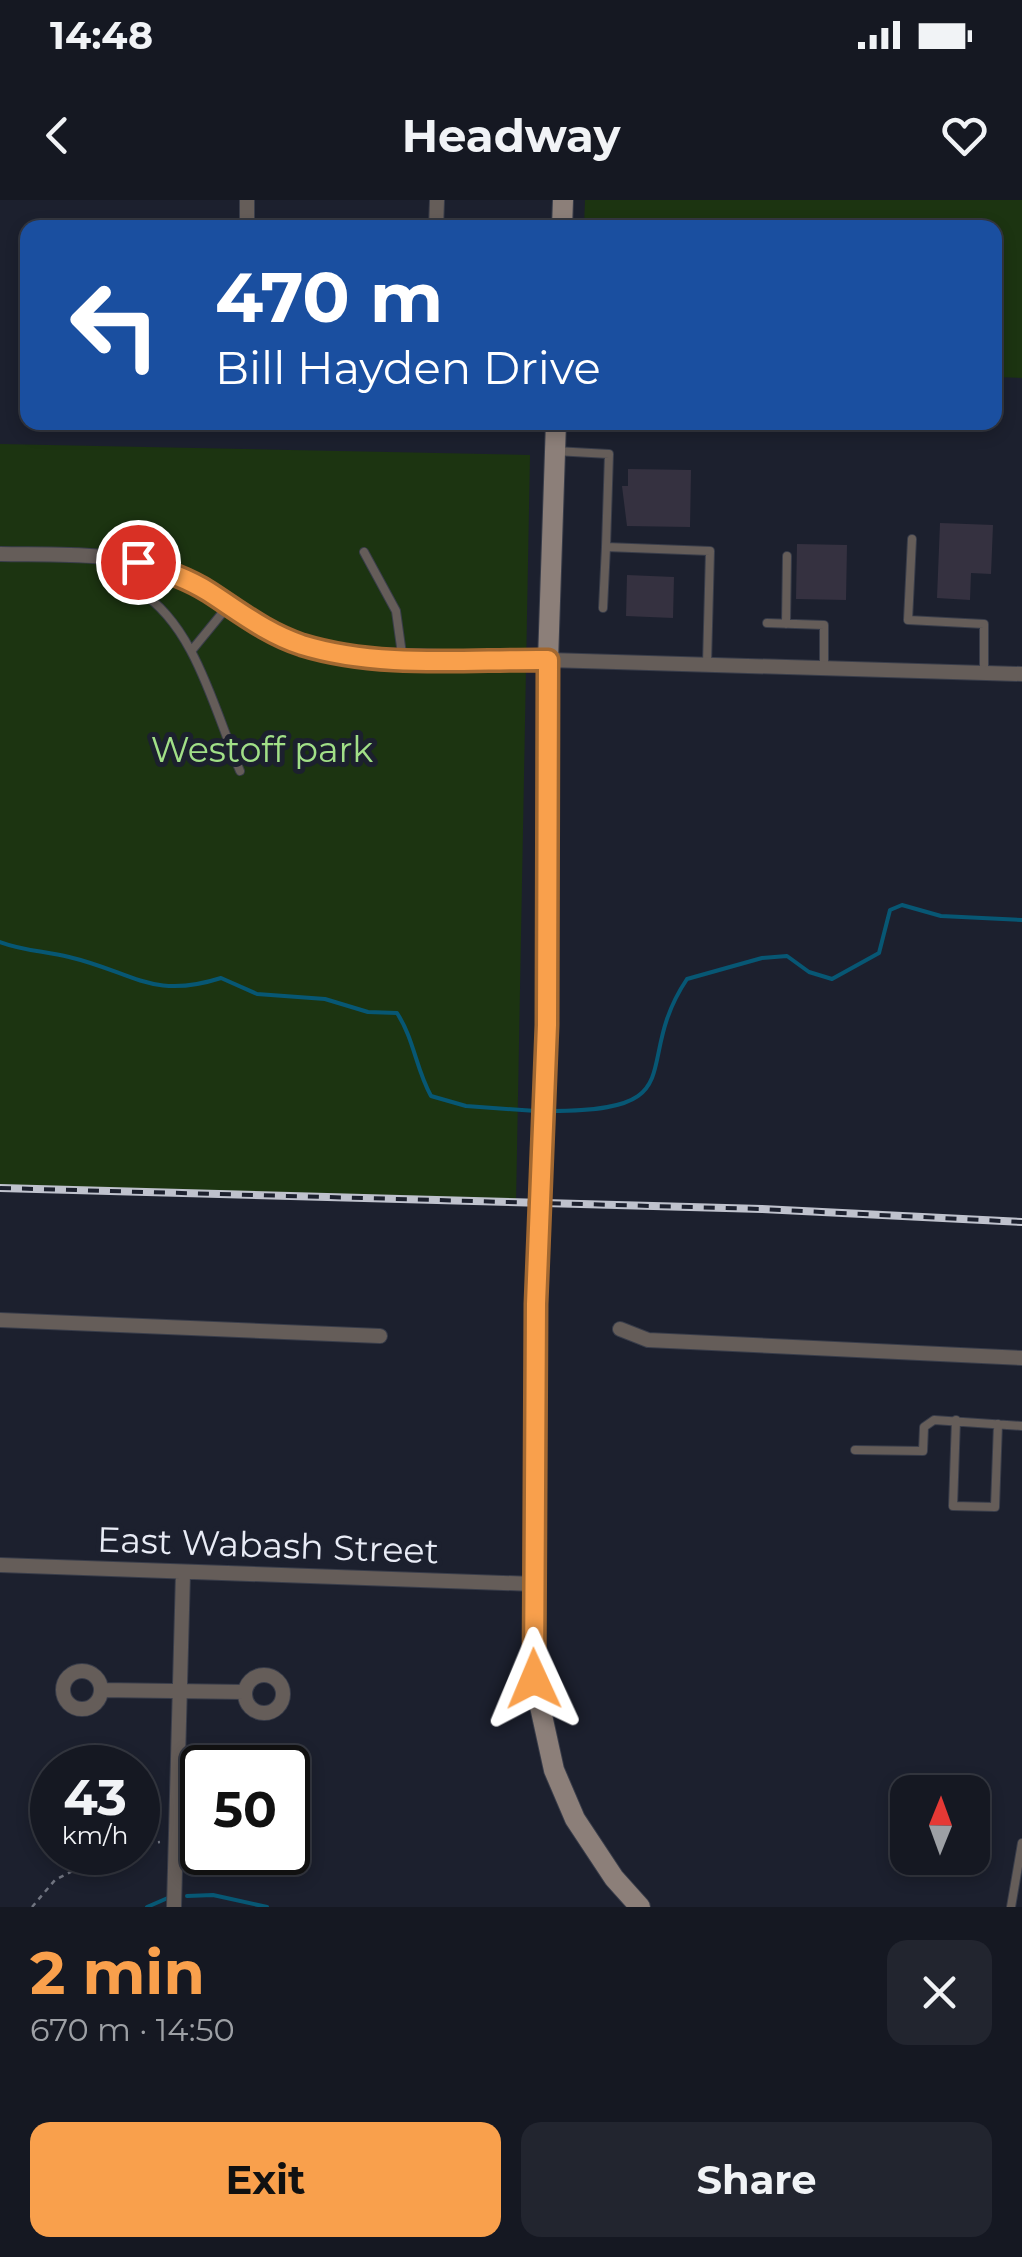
<!DOCTYPE html>
<html lang="en">
<head>
<meta charset="utf-8">
<style>
  body { margin:0; font-family:Montserrat,sans-serif; background:#22252f; color:#f1f3f6; height:100vh; display:flex; flex-direction:column; font-size:38px; white-space:nowrap }
  * { box-sizing:border-box; margin:0 }
  p { font-size:32px; color:#9da0a5 }
  .icon { flex:none; width:55px; height:55px; fill:none; stroke:currentColor; stroke-width:2; stroke-linecap:round; stroke-linejoin:round }
  .map { position:relative; height:1707px; overflow:hidden }
  .details { display:flex; flex-direction:column; background:#151822; flex:1 }
  .details>* { flex:none }
  .guide { position:absolute; left:20px; top:20px; width:982px; height:210px; border-radius:20px; box-shadow:0 5px 15px #0003,0 0 0 2px #343740; background:#1a4fa0; color:#fff; overflow:hidden }
  .needle { width:65px; rotate:1deg }
  .buttons { position:absolute; left:890px; top:1575px; display:grid; gap:20px }
  .buttons a { display:grid; place-items:center; width:100px; height:100px; border-radius:20px; background:#151822; box-shadow:0 5px 15px #0003,0 0 0 2px #343740; font-size:50px }
  .speed { position:absolute; left:30px; top:1545px; display:flex; gap:20px; font-size:50px; font-weight:700; text-align:center }
  .speed>* { display:grid; place-content:center; width:130px; height:130px; border-radius:50%; background:#151822; box-shadow:0 5px 15px #0003,0 0 0 2px #343740; line-height:1 }
  .speed small { font-size:25px; font-weight:400 }
  .speed .limit { border:5px solid #111; border-radius:15px; background:#fff; color:#111 }
  .pin { position:absolute; display:grid; place-items:center; width:85px; height:85px; color:#fff; margin:-42px; border:5px solid #fff; border-radius:50%; box-shadow:0 2px 10px #0007 }
  .me { position:absolute; width:110px; margin:-55px; rotate:359deg; stroke-linejoin:round; filter:drop-shadow(0 0 8px #0008) }
  .turn { display:flex; align-items:center; gap:35px; height:210px; padding:0 30px; font-size:45px }
  .turn .icon { width:130px; height:130px; stroke-width:2.5 }
  .turn b { display:block; font-size:70px; line-height:85px }
  .round { display:grid; place-items:center; flex:none; width:105px; height:105px; border-radius:20px; background:#22252f }
  .head { display:flex; align-items:center; justify-content:space-between; height:170px; padding:0 30px }
  h1 { font-size:60px; font-weight:700; line-height:75px; color:#f9a04c }
  .cta { display:flex; gap:20px; margin-top:auto; padding:20px 30px }
  .cta a { flex:1; height:115px; border-radius:20px; background:#f9a04c; color:#111; font-size:40px; font-weight:700; line-height:115px; text-align:center }
  .cta a+a { background:#22252f; color:#f1f3f6 }
  .status { display:flex; justify-content:space-between; align-items:center; height:70px; padding:0 50px; background:#151822; direction:ltr }
  .status svg { height:28px; fill:currentColor }
  header { display:flex; justify-content:space-between; align-items:center; height:130px; padding:0 30px; background:#151822; font-size:45px; font-weight:700 }
  .map>svg:first-child { display:block }
</style>
</head>
<body>
<div class="status"><b>14:48</b><svg viewBox="0 0 49 12"><path d="M0 12V9h3v3zM5 12V6h3v6zM10 12V3h3v9zM15 12V0h3v12zM26 1h20v11H26zM47 4h2v5h-2z"/></svg></div>
<header><svg class="icon" aria-label="back" viewBox="0 0 24 24"><path d="M15 5l-7 7 7 7"/></svg>Headway<svg class="icon" aria-label="heart" viewBox="0 0 24 24"><path d="M12 20l-8-8c-3-5 5-10 8-4 3-6 11-1 8 4z"/></svg></header>
<div class="map">
<svg width="1022" height="1707" viewBox="0 0 1022 1707">
  <rect width="100%" height="100%" fill="#1c202e"/>
  <path fill="#1c3411" d="M585,0H1022V178L995,177V28L584,27Z
    M0,244L530,255L516,1003L0,989Z"/>
  <g fill="none" stroke-linecap="round" stroke-linejoin="round">
    <path stroke="#075774" stroke-width="4" d="M0,742C24,751 45,751 69,757C133,772 152,800 221,778L257,794L325,799L368,812L397,813C414,839 416,869 431,896L466,906L536,911
      M551,911C697,911 630,864 687,779L762,758L787,756L809,772L832,779L879,753L890,710L902,705L941,716L1022,720
      M187,1696L213,1695L267,1707
      M147,1707L170,1697"/>
  </g>
  <path fill="#353140" d="M628,269L691,270L690,327L627,326L622,286H628Z
    M940,323L993,325L991,374L971,373L970,400L937,398Z
    M797,344L847,345L846,400L796,399Z
    M627,375L674,377L673,418L626,416Z"/>
  <g fill="none" stroke-linecap="round" stroke-linejoin="round">
    <defs>
      <path id="lane" d="M555,251L609,254L606,347L710,351L707,464
        M912,339L908,420L984,424V473
        M364,352L396,411L402,454
        M139,391C195,425 215,512 240,571
        M603,408L606,347
        M767,423L824,425V467
        M786,424L787,356
        M192,450L228,406
        M956,1220L953,1306L995,1307L998,1224
        M855,1250L923,1251L924,1227L934,1220L1022,1226
        M1011,1707L1022,1643"/>
      <path id="street" d="M247,28V0
        M436,28L437,0
        M0,354C56,355 116,351 169,372C201,384 225,408 255,424C283,439 313,447 343,454L1022,474
        M0,1120L380,1136
        M620,1129L648,1140L1022,1158
        M0,1365L533,1384
        M63 1490a19 19 0 1 1 38 0a19 19 0 1 1-38 0Z
        M245 1494a19 19 0 1 1 38 0a19 19 0 1 1-38 0Z
        M101,1490L245,1492
        M174,1707L183,1373"/>
      <path id="secondary" d="M562,28L563,0
        M547,825L548,461L556,222
        M536,1104L534,1479L554,1570L575,1619L614,1678L640,1707"/>
    </defs>
    <use href="#lane" stroke="#393d4a" stroke-width="10"/>
    <use href="#street" stroke="#393d4a" stroke-width="16"/>
    <use href="#secondary" stroke="#393d4a" stroke-width="22"/>
    <path stroke="#707480" stroke-width="2.5" stroke-dasharray="5 5" stroke-linecap="butt" d="M138,1644L160,1642
      M32,1707L55,1680L110,1652"/>
    <use href="#lane" stroke="#655d59" stroke-width="8"/>
    <use href="#street" stroke="#655d59" stroke-width="14"/>
    <use href="#secondary" stroke="#8c7f79" stroke-width="20"/>
    <defs>
      <path id="rail" d="M0,988L762,1009L1022,1022"/>
    </defs>
    <use href="#rail" stroke="#bfc2cd" stroke-width="8"/>
    <use href="#rail" stroke="#1c202e" stroke-width="4" stroke-dasharray="11" stroke-linecap="butt"/>
    <defs>
      <path id="secondary-bridge" d="M536,1104L547,825"/>
    </defs>
    <use href="#secondary-bridge" stroke="#393d4a" stroke-width="22" stroke-linecap="butt"/>
    <use href="#secondary-bridge" stroke="#8c7f79" stroke-width="20"/>
  </g>
  <g fill="none" stroke-linecap="round" stroke-linejoin="round">
    <defs>
      <path id="route" d="M138,362C162,370 187,378 209,392C240,412 266,433 302,445C380,469 468,459 548,460L547,825L536,1104L534,1479"/>
    </defs>
    <use href="#route" stroke="#a26831" stroke-width="25"/>
    <use href="#route" stroke="#f9a04c" stroke-width="18"/>
  </g>
  <g text-anchor="middle" dominant-baseline="central" stroke-width="10" stroke-linejoin="round" paint-order="stroke">
    <g font-size="35" fill="#a1df87" stroke="#1c202e">
      <text x="262" y="549">Westoff park</text>
    </g>
    <g font-size="35" fill="#e9ecf6" stroke="#1c202e">
      <text transform="translate(268 1345) rotate(2)">East Wabash Street</text>
    </g>
  </g>
</svg>
<div class="buttons">
<a><svg class="needle" viewBox="-14 -14 28 28"><path d="M0-13l5 13h-10z" fill="#e53935"/><path d="M0 13l5-13h-10z" fill="#9da0a5"/></svg></a>
</div>
<div class="speed"><div>43<small>km/h</small></div><div class="limit">50</div></div>
<div class="pin" style="left:138px;top:362px;background:#d93025"><svg class="icon" aria-label="arrive" viewBox="0 0 24 24"><path d="M6 21V4h12l-3 4 3 4H6"/></svg></div>
<svg class="me" style="left:534px;top:1479px" viewBox="-20 -20 40 40"><path d="M0-17L14 15 0 8-14 15z" fill="#f9a04c" stroke="#fff" stroke-width="4"/></svg>
<div class="guide">
<div class="turn"><svg class="icon" aria-label="left" viewBox="0 0 24 24"><path d="M17 20v-9H6M10 6l-5 5 5 5"/></svg><div><b>470 m</b>Bill Hayden Drive</div></div>
</div>
</div>
<section class="details">
<div class="head"><div><h1>2 min</h1><p>670 m · 14:50</p></div><a class="round"><svg class="icon" aria-label="close" viewBox="0 0 24 24"><path d="M6 6l12 12M18 6L6 18"/></svg></a></div>
<div class="cta"><a>Exit</a><a>Share</a></div>
</section>
</body>
</html>
